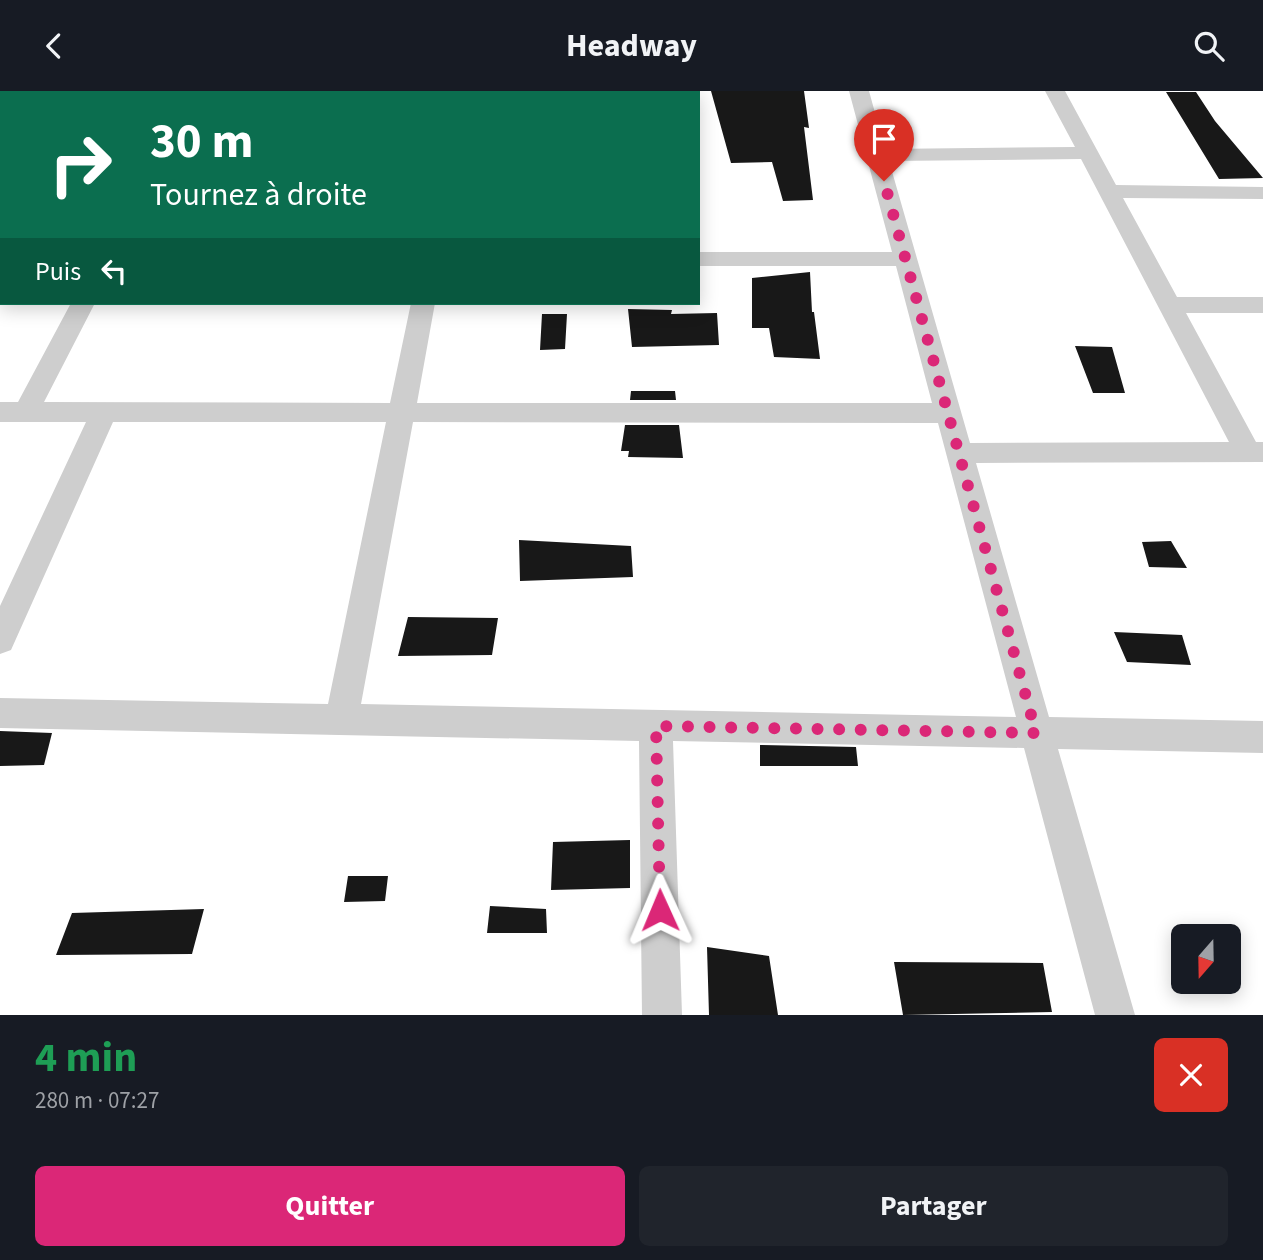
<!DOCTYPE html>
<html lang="fr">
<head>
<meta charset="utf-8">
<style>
  body { margin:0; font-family:"Source Sans 3",sans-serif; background:#20242c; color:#f1f3f6; height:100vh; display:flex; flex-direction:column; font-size:26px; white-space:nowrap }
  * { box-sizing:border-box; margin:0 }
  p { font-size:23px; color:#9ea1a6 }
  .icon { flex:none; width:38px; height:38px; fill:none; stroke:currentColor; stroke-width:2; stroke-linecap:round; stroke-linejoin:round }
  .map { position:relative; height:924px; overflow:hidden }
  .panel { display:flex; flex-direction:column; background:#171b24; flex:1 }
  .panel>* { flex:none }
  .top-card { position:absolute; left:0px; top:0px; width:700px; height:214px; box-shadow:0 4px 18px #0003; background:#0b6e4f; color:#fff; overflow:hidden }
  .needle { width:46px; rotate:200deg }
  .tools { position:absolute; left:1171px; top:833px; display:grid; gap:14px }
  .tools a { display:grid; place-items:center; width:70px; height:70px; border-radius:10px; background:#171b24; box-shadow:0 4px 18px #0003; font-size:35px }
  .pin { position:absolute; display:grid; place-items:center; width:60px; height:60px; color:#fff; margin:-72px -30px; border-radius:50% 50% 50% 0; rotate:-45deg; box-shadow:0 0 7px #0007 }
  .pin .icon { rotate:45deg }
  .me { position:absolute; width:77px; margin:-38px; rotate:359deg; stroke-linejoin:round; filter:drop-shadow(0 0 5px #0008) }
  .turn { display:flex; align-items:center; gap:24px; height:147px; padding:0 35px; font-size:32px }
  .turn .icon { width:91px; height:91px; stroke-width:2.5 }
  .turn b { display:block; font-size:49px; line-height:60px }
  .then { display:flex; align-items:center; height:66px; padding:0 35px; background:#0003; gap:14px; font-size:26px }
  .round { display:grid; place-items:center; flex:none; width:74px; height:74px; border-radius:10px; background:#20242c }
  .overview { display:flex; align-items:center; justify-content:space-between; height:119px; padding:0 35px }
  h1 { font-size:42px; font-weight:700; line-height:52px; color:#1e9e55 }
  .primary-button { display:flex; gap:14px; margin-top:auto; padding:14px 35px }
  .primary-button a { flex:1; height:80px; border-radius:10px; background:#db2777; color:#fff; font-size:28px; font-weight:700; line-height:80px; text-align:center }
  .primary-button a+a { background:#20242c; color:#f1f3f6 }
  header { display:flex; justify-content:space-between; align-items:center; height:91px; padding:0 35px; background:#171b24; font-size:32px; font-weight:700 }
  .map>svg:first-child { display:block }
</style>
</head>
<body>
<header><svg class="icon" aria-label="back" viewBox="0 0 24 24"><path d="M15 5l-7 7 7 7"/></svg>Headway<svg class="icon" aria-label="search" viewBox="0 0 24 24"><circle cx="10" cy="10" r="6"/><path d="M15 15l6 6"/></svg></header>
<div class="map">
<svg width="1263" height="924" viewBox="0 0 1263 924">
  <rect width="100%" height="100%" fill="#fff"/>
  <path fill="#181818" d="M711,0H804L809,37L804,36L813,109L783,110L772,71L731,72Z
    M1166,1H1196L1215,30L1263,87L1219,88Z
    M810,181L812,221H814L820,268L774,266L769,237H752V187Z
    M628,218L672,219L671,223L717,222L719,254L632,256Z
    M542,223H567L565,258L540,259Z
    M1075,255L1112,256L1125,302H1093Z
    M631,300H675L676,309H630Z
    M625,334H679L683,367L628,366L629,360H621Z
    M519,449L631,455L633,486L520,490Z
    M1171,450L1187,477L1149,476L1142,451Z
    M408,526L498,527L492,564L398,565Z
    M1114,541L1182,544L1191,574L1127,571Z
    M0,640L52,642L44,674L0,675Z
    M760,654L856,656L858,675H760Z
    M630,749V797L551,799L553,751Z
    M348,785H388L385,810L344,811Z
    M490,815L546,818L547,842H487Z
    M204,818L192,863L56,864L72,822Z
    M707,856L769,865L778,924H709Z
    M894,871L1043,872L1052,921L903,924Z"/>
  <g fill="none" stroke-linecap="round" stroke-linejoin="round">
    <path fill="#cecece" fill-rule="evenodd" d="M15,0H35L14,2Z
      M185,0H205L185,2Z
      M262,0H282V2H262Z
      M627,0H647V2H628Z
      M849,0H869L885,58L1075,56L1045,0H1065L1116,94L1263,96V108L1123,107L1177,206H1263V222H1186L1256,351H1263V371L976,372L1049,626L1263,630V662L1058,658L1135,924H1095L1024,657L673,650L682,924H642L639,650L0,637V607L328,613L386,331H113L11,559L0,563V515L86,331H0V311H18L71,212H95L44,311L390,312L411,212H435L417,312H932L896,175H698V161H892ZM1081,68L1229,351L970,352L889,70ZM413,331L938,332L1016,626L361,613Z
      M2,25V40H0V26Z
      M0,161H2V175H0Z"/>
  </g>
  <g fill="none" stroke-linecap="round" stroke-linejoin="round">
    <path stroke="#db2777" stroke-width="12" stroke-dasharray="0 21.6" d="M660,819L656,635L1036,642L884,90"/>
  </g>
</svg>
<div class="tools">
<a><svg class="needle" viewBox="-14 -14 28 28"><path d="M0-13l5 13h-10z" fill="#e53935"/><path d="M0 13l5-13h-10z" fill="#9ea1a6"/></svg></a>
</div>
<div class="pin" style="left:884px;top:90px;background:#d93025"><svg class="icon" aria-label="arrive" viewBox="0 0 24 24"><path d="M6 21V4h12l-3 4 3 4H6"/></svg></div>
<svg class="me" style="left:660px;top:819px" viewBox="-20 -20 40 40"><path d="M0-17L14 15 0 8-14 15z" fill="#db2777" stroke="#fff" stroke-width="4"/></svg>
<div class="top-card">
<div class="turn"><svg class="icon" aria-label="right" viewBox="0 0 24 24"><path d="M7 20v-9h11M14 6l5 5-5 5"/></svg><div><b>30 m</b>Tournez à droite</div></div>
<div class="then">Puis<svg class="icon" aria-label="left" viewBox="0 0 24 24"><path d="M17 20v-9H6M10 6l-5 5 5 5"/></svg></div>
</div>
</div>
<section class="panel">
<div class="overview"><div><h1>4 min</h1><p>280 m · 07:27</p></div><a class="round" style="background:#d93025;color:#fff"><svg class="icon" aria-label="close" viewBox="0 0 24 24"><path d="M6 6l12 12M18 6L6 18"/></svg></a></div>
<div class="primary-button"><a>Quitter</a><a>Partager</a></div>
</section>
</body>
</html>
